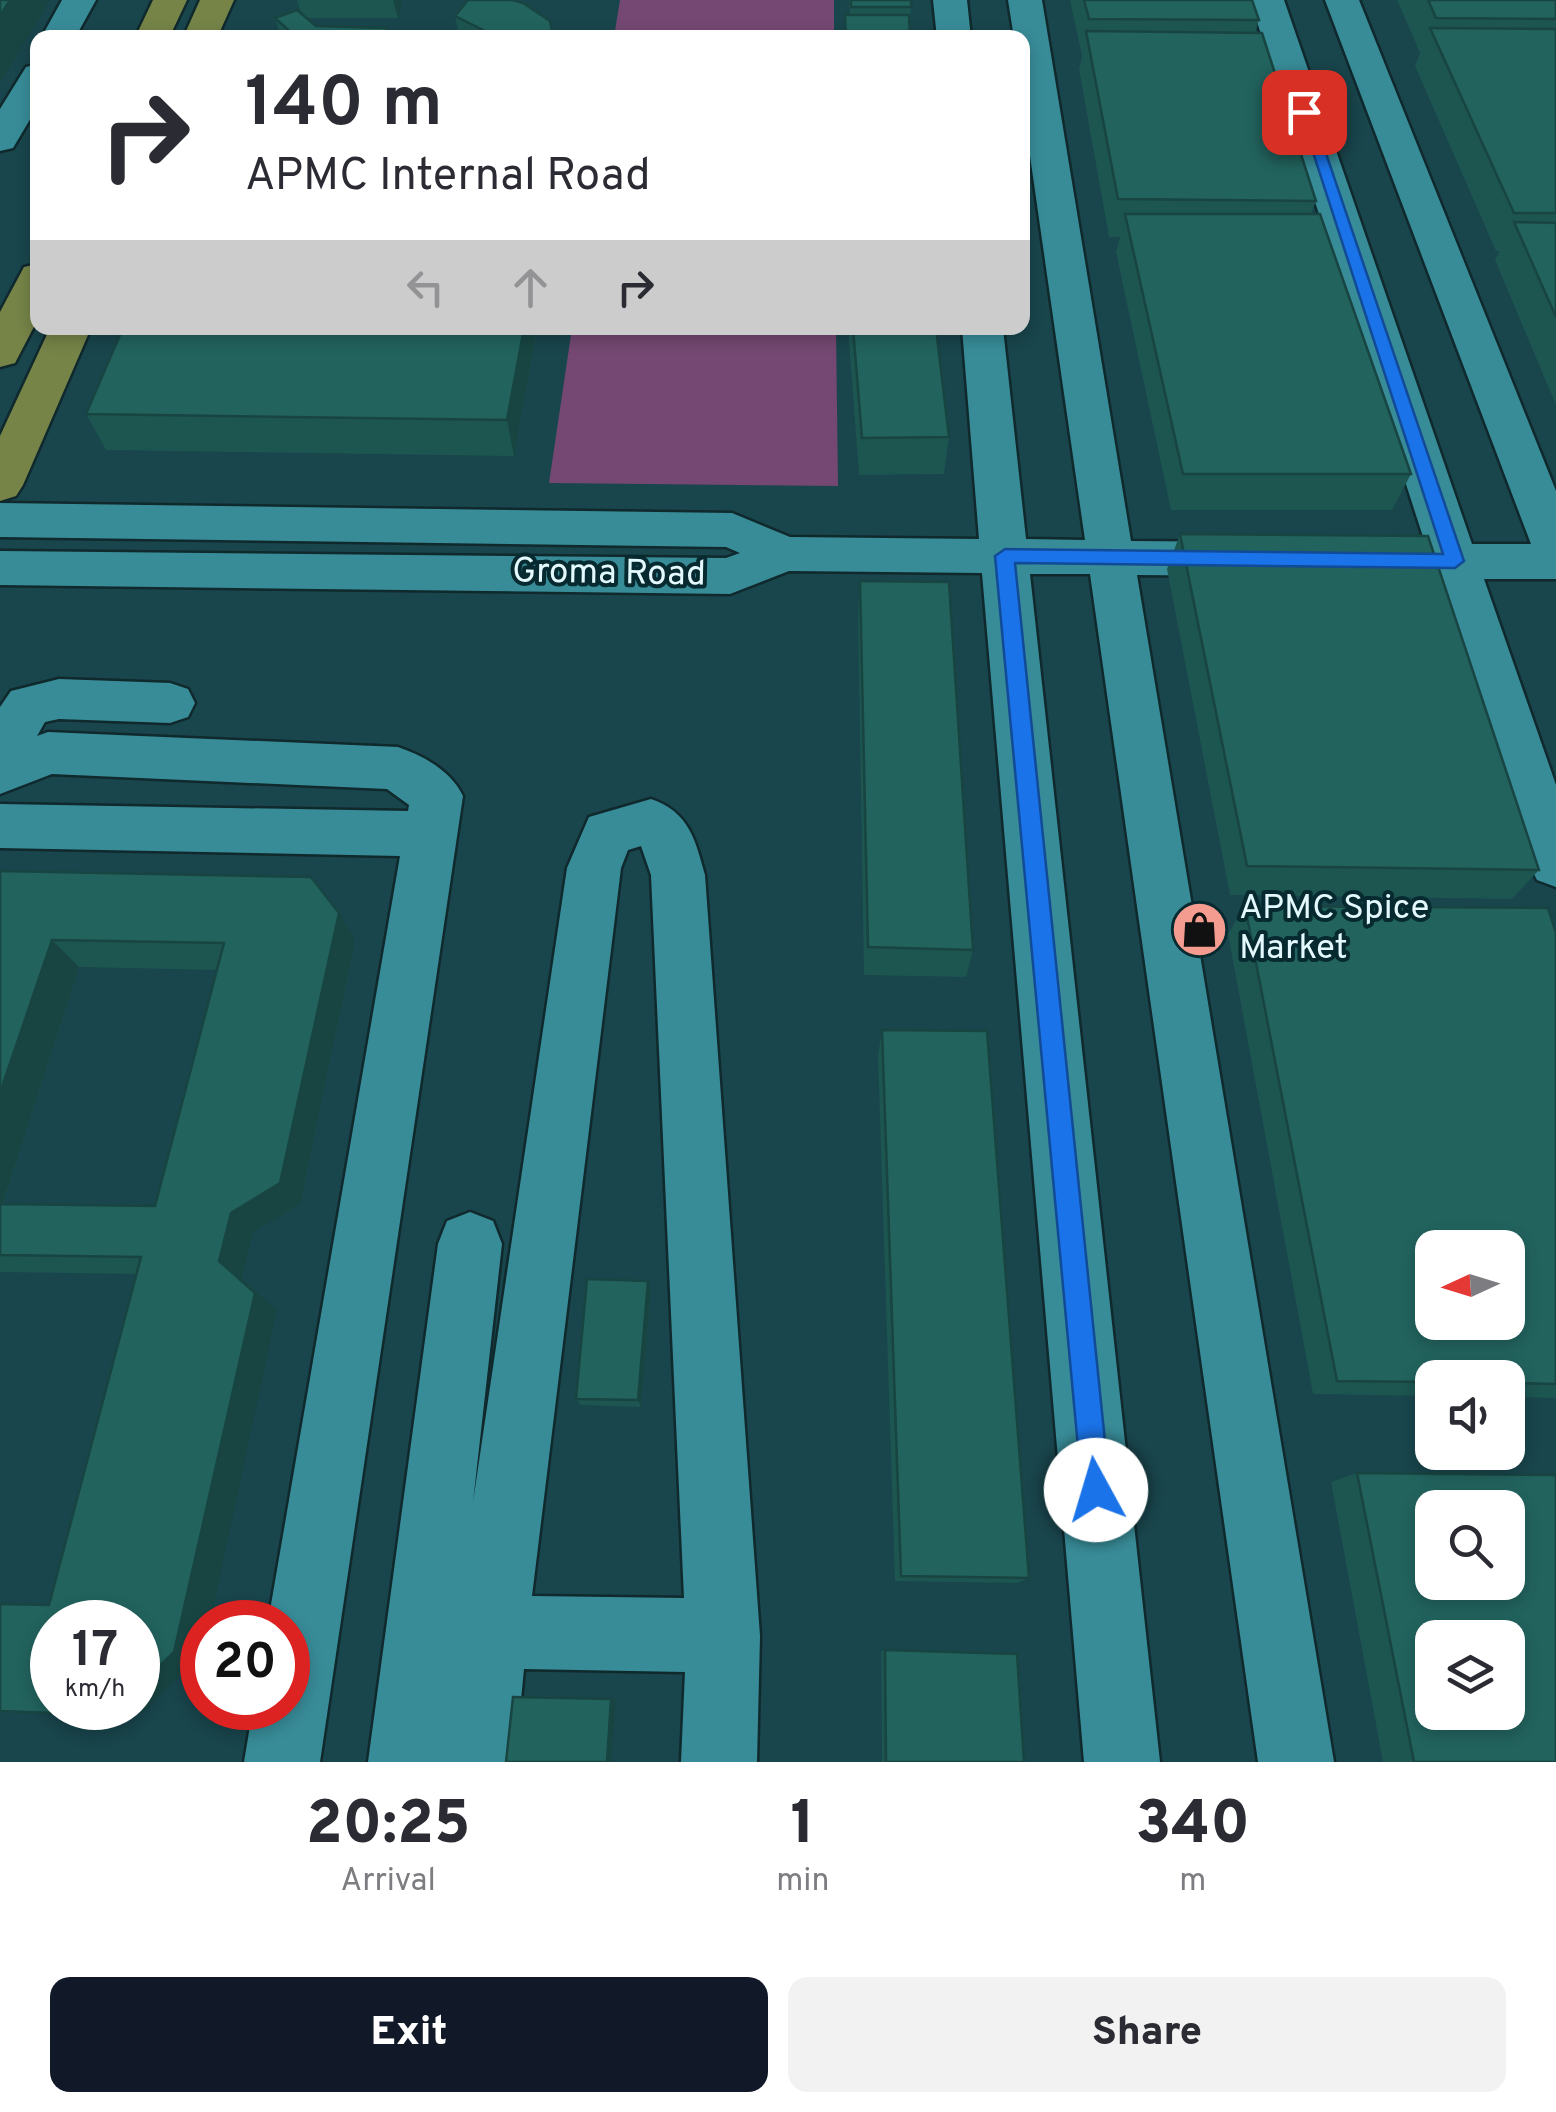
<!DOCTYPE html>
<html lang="en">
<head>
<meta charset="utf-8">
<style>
  body { margin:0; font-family:Overpass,sans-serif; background:#f2f2f3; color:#2b2b33; height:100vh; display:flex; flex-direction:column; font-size:38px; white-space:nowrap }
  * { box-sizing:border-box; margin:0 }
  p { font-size:32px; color:#7c7c81 }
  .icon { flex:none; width:55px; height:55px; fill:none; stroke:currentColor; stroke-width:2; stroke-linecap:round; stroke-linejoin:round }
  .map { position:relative; height:1762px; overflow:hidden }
  .sheet { display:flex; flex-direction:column; background:#fff; flex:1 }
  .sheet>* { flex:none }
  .banner { position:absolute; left:30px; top:30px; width:1000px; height:305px; border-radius:20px; box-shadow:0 5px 15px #0003; background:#fff; color:#2b2b33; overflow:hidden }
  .needle { width:65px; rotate:266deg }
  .controls { position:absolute; left:1415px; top:1230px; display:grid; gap:20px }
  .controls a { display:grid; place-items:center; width:110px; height:110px; border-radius:20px; background:#fff; box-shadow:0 5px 15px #0003; font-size:50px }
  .speed { position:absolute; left:30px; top:1600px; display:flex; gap:20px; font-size:50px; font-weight:700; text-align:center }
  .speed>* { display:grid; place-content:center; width:130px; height:130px; border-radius:50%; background:#fff; box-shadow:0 5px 15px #0003; line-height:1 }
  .speed small { font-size:25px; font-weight:400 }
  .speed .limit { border:15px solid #d22; background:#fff; color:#111 }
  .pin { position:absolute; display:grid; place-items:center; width:85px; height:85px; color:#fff; margin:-42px; border-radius:20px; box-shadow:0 5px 15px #0006 }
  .me { position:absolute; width:110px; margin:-55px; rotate:354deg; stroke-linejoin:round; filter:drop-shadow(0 0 8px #0008) }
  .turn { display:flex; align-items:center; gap:35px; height:210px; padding:0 50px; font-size:45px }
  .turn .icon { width:130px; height:130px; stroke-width:2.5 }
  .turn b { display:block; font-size:70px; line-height:85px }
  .lanes { display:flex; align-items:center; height:95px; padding:0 50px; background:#0003; justify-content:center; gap:50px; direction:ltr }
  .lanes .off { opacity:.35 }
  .eta { display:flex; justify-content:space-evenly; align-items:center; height:170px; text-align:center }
  .eta b { font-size:60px; font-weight:800; line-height:70px }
  .cta { display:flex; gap:20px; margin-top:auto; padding:20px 50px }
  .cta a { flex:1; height:115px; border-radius:20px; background:#111827; color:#fff; font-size:40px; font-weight:800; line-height:115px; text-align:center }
  .cta a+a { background:#f2f2f3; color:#2b2b33 }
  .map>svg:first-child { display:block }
</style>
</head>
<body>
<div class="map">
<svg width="1556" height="1762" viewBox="0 0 1556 1762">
  <rect width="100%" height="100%" fill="#19454c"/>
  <path fill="#744872" d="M620,0H834V37H614Z
    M572,328H836L838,486L549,483Z"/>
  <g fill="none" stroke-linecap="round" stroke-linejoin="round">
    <defs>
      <path id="minor" d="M62,0H96L75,38H41Z
        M933,0H967L971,38H937Z
        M1008,0H1042L1131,541L1248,542L1265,547L1272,559L1265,571L1248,576L1137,575L1334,1762H1258L1090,574H1030L1160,1762H1084L982,573L789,571L730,594L0,585V551L726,558L740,553L726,547L0,537V503L732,513L790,537L979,539L962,328H1003L1026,539L1085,540L1022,100V38H1014Z
        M1250,0H1284L1472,544H1531L1325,0H1359L1556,491V579H1484L1556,785V887L1537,880L1529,864L1437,578L1364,577L1347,572L1340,560L1347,548L1364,543H1425Z
        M38,64V106L13,148L0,151V109L26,67Z
        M59,679L170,683L188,689L195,703L188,717L170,723L59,719L45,722L37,736L48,732L398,747C424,756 451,771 463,796L320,1762H244L253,1708H288V1622H268L400,856L0,848V804L408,811L409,805L387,789L52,774L0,794V707L11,691Z
        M651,799C689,812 695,839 705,875L760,1636L757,1762H681L685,1672L524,1669L515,1762H368L438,1244L447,1221L470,1212L493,1221L502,1244L473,1502L567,868L589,817ZM641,846L651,875L684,1598L532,1596L621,868L628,850Z"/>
      <path id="major" d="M153,0H187L169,38H135Z
        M200,0H234L217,38H183Z
        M38,264V319L15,363L0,367V312L24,267Z
        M50,328H91L23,485L16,496L0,501V436Z"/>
    </defs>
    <use href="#minor" stroke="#0f292d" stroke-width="5"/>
    <use href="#major" stroke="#0f292d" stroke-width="5"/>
    <use href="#minor" fill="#388c98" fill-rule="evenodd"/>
    <use href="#major" fill="#768448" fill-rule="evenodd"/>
  </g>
  <path fill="#1d5551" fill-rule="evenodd" d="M297,0H403L398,18H306L316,26L387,28L389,38H281L275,18L301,13Z
    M849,0H911L910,38H844L845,15H850Z
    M1070,0H1252L1259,20L1255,33L1316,201L1311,214L1411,474L1392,510H1171L1116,252L1120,237H1109L1079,69L1082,56Z
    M1397,0H1556V405L1495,260L1500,251H1496L1415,66L1420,53Z
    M455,16L553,38H463L459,36Z
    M537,328L514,456L106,450L86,414Z
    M848,328H936L949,437L944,474L859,475Z
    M1180,534L1539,870L1512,899L1230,895L1167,569Z
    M860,581L973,950L966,977L864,975L858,616Z
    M0,871L355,941L300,1204L253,1232L242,1279L277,1310L142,1713L109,1715L49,1605L136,1274L0,1272ZM79,967L217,970L155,1206L3,1204Z
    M1245,906L1556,933V1398L1508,1397V1378H1432V1396L1313,1394L1228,934Z
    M882,1030L1029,1578L1017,1583L895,1581L878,1056Z
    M651,1290L641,1407L581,1405L576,1399Z
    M1357,1473L1556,1762H1383L1331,1482Z
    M885,1650L1024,1762H882L881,1651Z"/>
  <path fill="#184542" d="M10,0H50L0,83V16Z
    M393,0H403L398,18Z
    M524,328H537L514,456L507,420Z
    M339,913L355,941L300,1204L253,1232L242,1279L277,1310L210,1622H202V1654L142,1713L109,1715L117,1708H138V1687L219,1261L231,1213Z
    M52,940L79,967L0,1212V1093Z
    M648,1281L651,1290L641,1407L638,1400Z
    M611,1699H616L611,1762H607Z"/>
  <path fill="#22635e" stroke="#184542" stroke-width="2.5" fill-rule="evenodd" d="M0,0H10L0,16Z
    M468,0H512L523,3L550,21L553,38H490L487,32L455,16Z
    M851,0H911V7H851Z
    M1084,0H1252L1259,20L1089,19Z
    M1428,0H1556V19L1436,18Z
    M297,10L316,26L387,28L383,38H297L275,18Z
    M845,15H909L910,38H846Z
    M1430,28L1556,29V213H1514Z
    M1086,31L1262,33L1316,201L1118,199Z
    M1125,214H1320L1411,474H1183Z
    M1514,222L1556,223V317Z
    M123,328H524L507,420L86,414Z
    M853,328H936L949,437L862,438Z
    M1180,534L1428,536L1539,870L1247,866Z
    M860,581L949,582L973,950L868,947Z
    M0,871L311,877L339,913L280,1183L231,1213L219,1261L255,1293L174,1652L138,1687V1622H52V1708H117L109,1715L0,1711V1604L49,1605L141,1257L0,1255V1204L155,1206L224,943L52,940L0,1093Z
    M1245,906L1548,908L1556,933V1384L1508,1383V1378H1432V1382L1337,1381ZM1432,1248H1508V1322H1432Z
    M882,1030L987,1031L1029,1578L901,1576Z
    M587,1279L648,1281L638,1400L576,1399Z
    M1357,1473L1556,1475V1762H1414ZM1432,1508H1508V1582H1432ZM1432,1638H1508V1712H1432Z
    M885,1650L1017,1654L1024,1762H886Z
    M513,1697L611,1699L607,1762H506Z"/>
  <path fill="#1a73e8" stroke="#114b97" stroke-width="2.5" d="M1299,109L1312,112L1464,561L1455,568L1015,563L1110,1490L1106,1500L1096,1504L1086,1500L1082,1490L995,556L1005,549L1443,554Z"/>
  <defs>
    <symbol id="shop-disc" viewBox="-11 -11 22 22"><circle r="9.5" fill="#f59c90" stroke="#062a2f"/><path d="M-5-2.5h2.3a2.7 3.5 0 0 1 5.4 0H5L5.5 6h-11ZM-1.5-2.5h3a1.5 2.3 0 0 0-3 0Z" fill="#111"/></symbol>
  </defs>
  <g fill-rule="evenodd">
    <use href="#shop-disc" x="1168" y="898" width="63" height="63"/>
  </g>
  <g text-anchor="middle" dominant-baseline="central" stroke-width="8" stroke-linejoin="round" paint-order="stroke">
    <g font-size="35" fill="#e3f9fd" stroke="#062a2f">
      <text transform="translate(609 574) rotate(1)">Groma Road</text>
    </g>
    <g font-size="35" fill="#e3f9fd" stroke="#062a2f" text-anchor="start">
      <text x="1239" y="909">APMC Spice<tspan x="1239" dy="40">Market</tspan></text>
    </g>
  </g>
</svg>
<div class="controls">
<a><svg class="needle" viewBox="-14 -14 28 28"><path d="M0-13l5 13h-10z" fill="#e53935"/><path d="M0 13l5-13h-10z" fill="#7c7c81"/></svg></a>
<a><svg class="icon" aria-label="sound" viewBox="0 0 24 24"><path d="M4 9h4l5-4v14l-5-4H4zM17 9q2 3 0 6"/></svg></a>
<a><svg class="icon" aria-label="search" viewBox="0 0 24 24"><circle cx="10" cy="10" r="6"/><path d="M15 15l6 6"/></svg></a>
<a><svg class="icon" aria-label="layers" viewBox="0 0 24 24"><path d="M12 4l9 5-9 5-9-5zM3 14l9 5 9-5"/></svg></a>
</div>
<div class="speed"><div>17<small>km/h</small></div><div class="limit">20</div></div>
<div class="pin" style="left:1304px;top:112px;background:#d93025"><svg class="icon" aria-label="arrive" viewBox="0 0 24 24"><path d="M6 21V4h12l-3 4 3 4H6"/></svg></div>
<svg class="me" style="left:1096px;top:1490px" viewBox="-20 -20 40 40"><circle r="19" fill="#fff"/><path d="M0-13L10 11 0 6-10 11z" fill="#1a73e8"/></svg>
<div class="banner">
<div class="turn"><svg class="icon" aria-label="right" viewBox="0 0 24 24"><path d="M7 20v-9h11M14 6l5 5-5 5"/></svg><div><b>140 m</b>APMC Internal Road</div></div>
<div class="lanes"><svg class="icon off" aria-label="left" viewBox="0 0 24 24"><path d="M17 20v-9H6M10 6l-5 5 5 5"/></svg><svg class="icon off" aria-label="ahead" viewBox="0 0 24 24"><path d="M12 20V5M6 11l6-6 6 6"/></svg><svg class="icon" aria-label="right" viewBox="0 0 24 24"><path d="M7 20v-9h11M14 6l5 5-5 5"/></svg></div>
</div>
</div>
<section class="sheet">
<div class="eta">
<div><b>20:25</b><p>Arrival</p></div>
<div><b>1</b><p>min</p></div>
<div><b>340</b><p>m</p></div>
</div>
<div class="cta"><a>Exit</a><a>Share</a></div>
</section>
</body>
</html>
